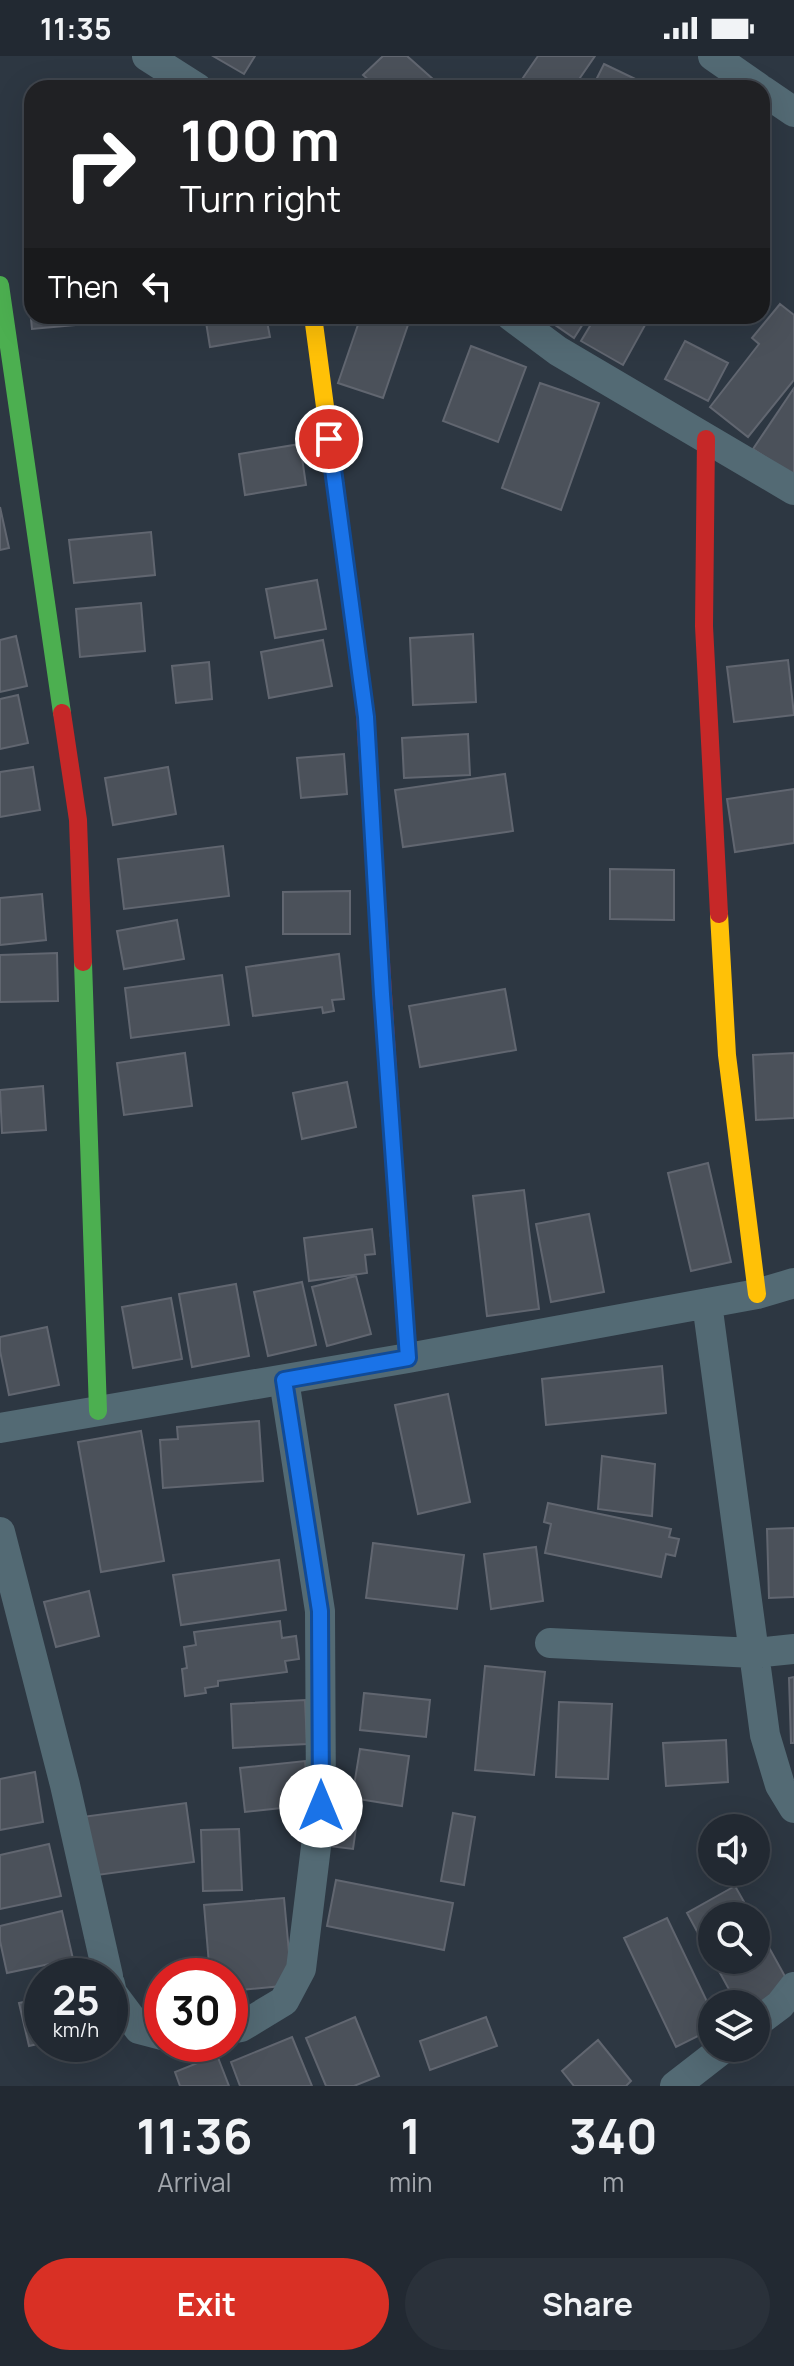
<!DOCTYPE html>
<html lang="en">
<head>
<meta charset="utf-8">
<style>
  body { margin:0; font-family:Manrope,sans-serif; background:#2a313a; color:#f1f3f6; height:100vh; display:flex; flex-direction:column; font-size:30px; white-space:nowrap }
  * { box-sizing:border-box; margin:0 }
  p { font-size:26px; color:#a2a6ac }
  .icon { flex:none; width:44px; height:44px; fill:none; stroke:currentColor; stroke-width:2; stroke-linecap:round; stroke-linejoin:round }
  .map { position:relative; height:2030px; overflow:hidden }
  .panel { display:flex; flex-direction:column; background:#222932; flex:1 }
  .panel>* { flex:none }
  .guide { position:absolute; left:24px; top:24px; width:746px; height:244px; border-radius:24px; box-shadow:0 8px 32px #0002,0 0 0 2px #3f454d; background:#202124; color:#fff; overflow:hidden }
  .fabs { position:absolute; left:698px; top:1758px; display:grid; gap:16px }
  .fabs a { display:grid; place-items:center; width:72px; height:72px; border-radius:50%; background:#222932; box-shadow:0 8px 32px #0002,0 0 0 2px #3f454d; font-size:40px }
  .speed { position:absolute; left:24px; top:1902px; display:flex; gap:16px; font-size:40px; font-weight:700; text-align:center }
  .speed>* { display:grid; place-content:center; width:104px; height:104px; border-radius:50%; background:#222932; box-shadow:0 8px 32px #0002,0 0 0 2px #3f454d; line-height:1 }
  .speed small { font-size:20px; font-weight:400 }
  .speed .limit { border:12px solid #d22; background:#fff; color:#111 }
  .pin { position:absolute; display:grid; place-items:center; width:68px; height:68px; color:#fff; margin:-34px; border:4px solid #fff; border-radius:50%; box-shadow:0 2px 8px #0007 }
  .me { position:absolute; width:88px; margin:-44px; rotate:0deg; stroke-linejoin:round; filter:drop-shadow(0 0 6px #0008) }
  .turn { display:flex; align-items:center; gap:28px; height:168px; padding:0 24px; font-size:36px }
  .turn .icon { width:104px; height:104px; stroke-width:2.5 }
  .turn b { display:block; font-size:56px; line-height:68px }
  .then { display:flex; align-items:center; height:76px; padding:0 24px; background:#0003; gap:16px; font-size:30px }
  .eta { display:flex; justify-content:space-evenly; align-items:center; height:136px; text-align:center }
  .eta b { font-size:48px; font-weight:700; line-height:56px }
  .cta { display:flex; gap:16px; margin-top:auto; padding:16px 24px }
  .cta a { flex:1; height:92px; border-radius:48px; background:#d93025; color:#fff; font-size:32px; font-weight:700; line-height:92px; text-align:center }
  .cta a+a { background:#2a313a; color:#f1f3f6 }
  .status { display:flex; justify-content:space-between; align-items:center; height:56px; padding:0 40px; background:#222932; direction:ltr }
  .status svg { height:22px; fill:currentColor }
  .map>svg:first-child { display:block }
</style>
</head>
<body>
<div class="status"><b>11:35</b><svg viewBox="0 0 49 12"><path d="M0 12V9h3v3zM5 12V6h3v6zM10 12V3h3v9zM15 12V0h3v12zM26 1h20v11H26zM47 4h2v5h-2z"/></svg></div>
<div class="map">
<svg width="794" height="2030" viewBox="0 0 794 2030">
  <rect width="100%" height="100%" fill="#2d3742"/>
  <path fill="#4b515a" stroke="#616670" stroke-width="2" d="M213,0H255L244,18Z
    M383,0H407L443,32H378L363,19Z
    M538,0H595L573,32H516Z
    M604,8L648,29L647,32H592Z
    M26,210H32V260H142V263L32,273Z
    M780,248L794,259V324L748,381L710,351L759,288L752,282Z
    M205,260H266L270,281L210,291Z
    M361,260H411L383,342L338,327Z
    M542,260H588L574,282Z
    M596,260H650L623,309L581,285Z
    M685,285L728,307L708,345L665,323Z
    M471,290L526,311L498,386L443,365Z
    M540,327L599,347L561,454L502,432Z
    M794,332V420L753,393Z
    M300,388L306,429L245,439L239,398Z
    M0,451L9,492L0,494Z
    M151,476L155,519L74,527L69,484Z
    M317,524L326,573L275,582L266,533Z
    M141,547L145,595L80,601L76,553Z
    M473,578L476,646L413,649L410,582Z
    M16,580L27,630L0,636V584Z
    M323,584L332,630L269,642L261,596Z
    M788,604L794,659L734,666L727,611Z
    M209,606L212,643L176,647L172,610Z
    M18,639L28,687L0,693V643Z
    M468,678L470,719L404,722L402,682Z
    M344,698L347,738L301,742L297,702Z
    M33,711L40,754L0,761V716Z
    M168,711L176,758L113,769L105,722Z
    M505,718L513,775L403,791L395,734Z
    M794,733V787L735,796L727,743Z
    M223,790L229,840L124,853L118,803Z
    M610,813L674,814V864L610,863Z
    M350,835V878H283V836Z
    M42,838L46,884L0,889V842Z
    M177,864L184,903L124,913L117,875Z
    M57,897L58,945L0,946V899Z
    M339,898L344,943L332,944L334,955L323,957L322,951L253,960L246,911Z
    M222,919L229,969L131,982L125,932Z
    M505,933L516,994L420,1011L409,950Z
    M185,997L192,1050L124,1059L117,1007Z
    M794,997V1062L756,1064L753,999Z
    M347,1026L356,1071L302,1083L293,1037Z
    M43,1030L46,1074L2,1077L0,1034Z
    M708,1107L731,1206L691,1215L668,1117Z
    M524,1134L539,1253L487,1260L473,1140Z
    M589,1158L604,1236L551,1246L536,1168Z
    M372,1173L375,1198L365,1199L367,1217L309,1225L304,1182Z
    M356,1220L371,1278L327,1290L312,1231Z
    M302,1226L316,1289L268,1300L254,1236Z
    M236,1228L249,1300L192,1311L179,1238Z
    M171,1242L182,1303L133,1312L122,1251Z
    M47,1271L59,1329L9,1339L0,1295V1281Z
    M662,1310L666,1357L546,1369L542,1323Z
    M448,1338L470,1446L418,1458L395,1349Z
    M259,1365L263,1425L163,1432L160,1384L178,1383L177,1371Z
    M141,1375L164,1505L101,1516L78,1386Z
    M602,1400L655,1408L652,1460L598,1453Z
    M548,1447L671,1473L669,1481L679,1483L675,1500L666,1498L661,1521L545,1497L551,1468L544,1466Z
    M794,1472V1541L769,1542L767,1473Z
    M373,1487L464,1499L457,1553L366,1542Z
    M536,1491L543,1545L491,1553L484,1498Z
    M279,1504L286,1554L181,1569L173,1519Z
    M89,1535L99,1580L56,1591L44,1546Z
    M280,1565L282,1582L296,1580L299,1603L285,1605L287,1616L218,1625V1630L205,1632L206,1637L185,1640L182,1613L187,1612L184,1591L196,1589L194,1576Z
    M485,1610L545,1616L534,1719L475,1714Z
    M794,1621V1687H791L789,1622Z
    M364,1637L430,1644L426,1681L360,1674Z
    M305,1644L307,1688L233,1692L231,1648Z
    M559,1646L612,1648L608,1723L556,1721Z
    M726,1684L728,1726L666,1730L663,1687Z
    M360,1693L409,1700L402,1750L352,1742Z
    M305,1705L309,1749L245,1756L240,1712Z
    M35,1716L43,1766L0,1774V1723Z
    M186,1747L194,1806L90,1820L82,1761Z
    M334,1747L359,1751L353,1793L328,1790Z
    M453,1757L475,1761L464,1829L441,1825Z
    M239,1773L242,1834L203,1835L201,1774Z
    M49,1788L61,1840L0,1853V1799Z
    M336,1824L453,1847L444,1894L327,1870Z
    M735,1830L752,1860H712V1903L687,1857Z
    M284,1842L292,1929L230,1935V1920H210L204,1849Z
    M62,1855L73,1903L7,1917L0,1885V1870Z
    M667,1862L712,1956V1973L676,1991L624,1882Z
    M756,1868L792,1933L756,1953V1948H737L713,1904H756Z
    M42,1942V1987L29,1990L19,1947Z
    M355,1961L379,2020L354,2030H326L306,1982Z
    M486,1961L497,1990L430,2014L420,1985Z
    M292,1981L312,2030H240L231,2006Z
    M598,1984L631,2025L626,2030H574L562,2015Z
    M217,1999L229,2030H180L175,2016Z"/>
  <g fill="none" stroke-linecap="round" stroke-linejoin="round">
    <path stroke="#536a74" stroke-width="30" d="M147,0L197,32
      M713,0L759,32
      M762,34L794,56
      M511,260L558,295L794,434
      M707,1247L765,1679L780,1729L794,1752
      M0,1372L408,1302L757,1238L794,1227
      M0,1476L65,1729L108,1920
      M550,1587L754,1597L794,1593
      M110,1928L112,1937L139,1973L162,1979
      M756,1967L780,1949L794,1931
      M230,1973L241,1971L284,1945L301,1913L321,1750L320,1555L284,1324
      M675,2030L724,1992"/>
    <path stroke="#4caf50" stroke-width="18" d="M0,229L62,657
      M83,906L98,1355"/>
    <path stroke="#ffc107" stroke-width="18" d="M313,260L364,645
      M719,858L727,999L757,1238
      M398,1168L408,1302"/>
    <path stroke="#c62828" stroke-width="18" d="M706,383L704,570L719,858
      M364,645L398,1168
      M62,657L78,764L83,906"/>
  </g>
  <g fill="none" stroke-linecap="round" stroke-linejoin="round">
    <defs>
      <path id="route" d="M321,1750L320,1555L284,1324L408,1302L382,938L366,661L329,383"/>
    </defs>
    <use href="#route" stroke="#114b97" stroke-width="20"/>
    <use href="#route" stroke="#1a73e8" stroke-width="14"/>
  </g>
</svg>
<div class="fabs">
<a><svg class="icon" aria-label="sound" viewBox="0 0 24 24"><path d="M4 9h4l5-4v14l-5-4H4zM17 9q2 3 0 6"/></svg></a>
<a><svg class="icon" aria-label="search" viewBox="0 0 24 24"><circle cx="10" cy="10" r="6"/><path d="M15 15l6 6"/></svg></a>
<a><svg class="icon" aria-label="layers" viewBox="0 0 24 24"><path d="M12 4l9 5-9 5-9-5zM3 14l9 5 9-5"/></svg></a>
</div>
<div class="speed"><div>25<small>km/h</small></div><div class="limit">30</div></div>
<div class="pin" style="left:329px;top:383px;background:#d93025"><svg class="icon" aria-label="arrive" viewBox="0 0 24 24"><path d="M6 21V4h12l-3 4 3 4H6"/></svg></div>
<svg class="me" style="left:321px;top:1750px" viewBox="-20 -20 40 40"><circle r="19" fill="#fff"/><path d="M0-13L10 11 0 6-10 11z" fill="#1a73e8"/></svg>
<div class="guide">
<div class="turn"><svg class="icon" aria-label="right" viewBox="0 0 24 24"><path d="M7 20v-9h11M14 6l5 5-5 5"/></svg><div><b>100 m</b>Turn right</div></div>
<div class="then">Then<svg class="icon" aria-label="left" viewBox="0 0 24 24"><path d="M17 20v-9H6M10 6l-5 5 5 5"/></svg></div>
</div>
</div>
<section class="panel">
<div class="eta">
<div><b>11:36</b><p>Arrival</p></div>
<div><b>1</b><p>min</p></div>
<div><b>340</b><p>m</p></div>
</div>
<div class="cta"><a>Exit</a><a>Share</a></div>
</section>
</body>
</html>
